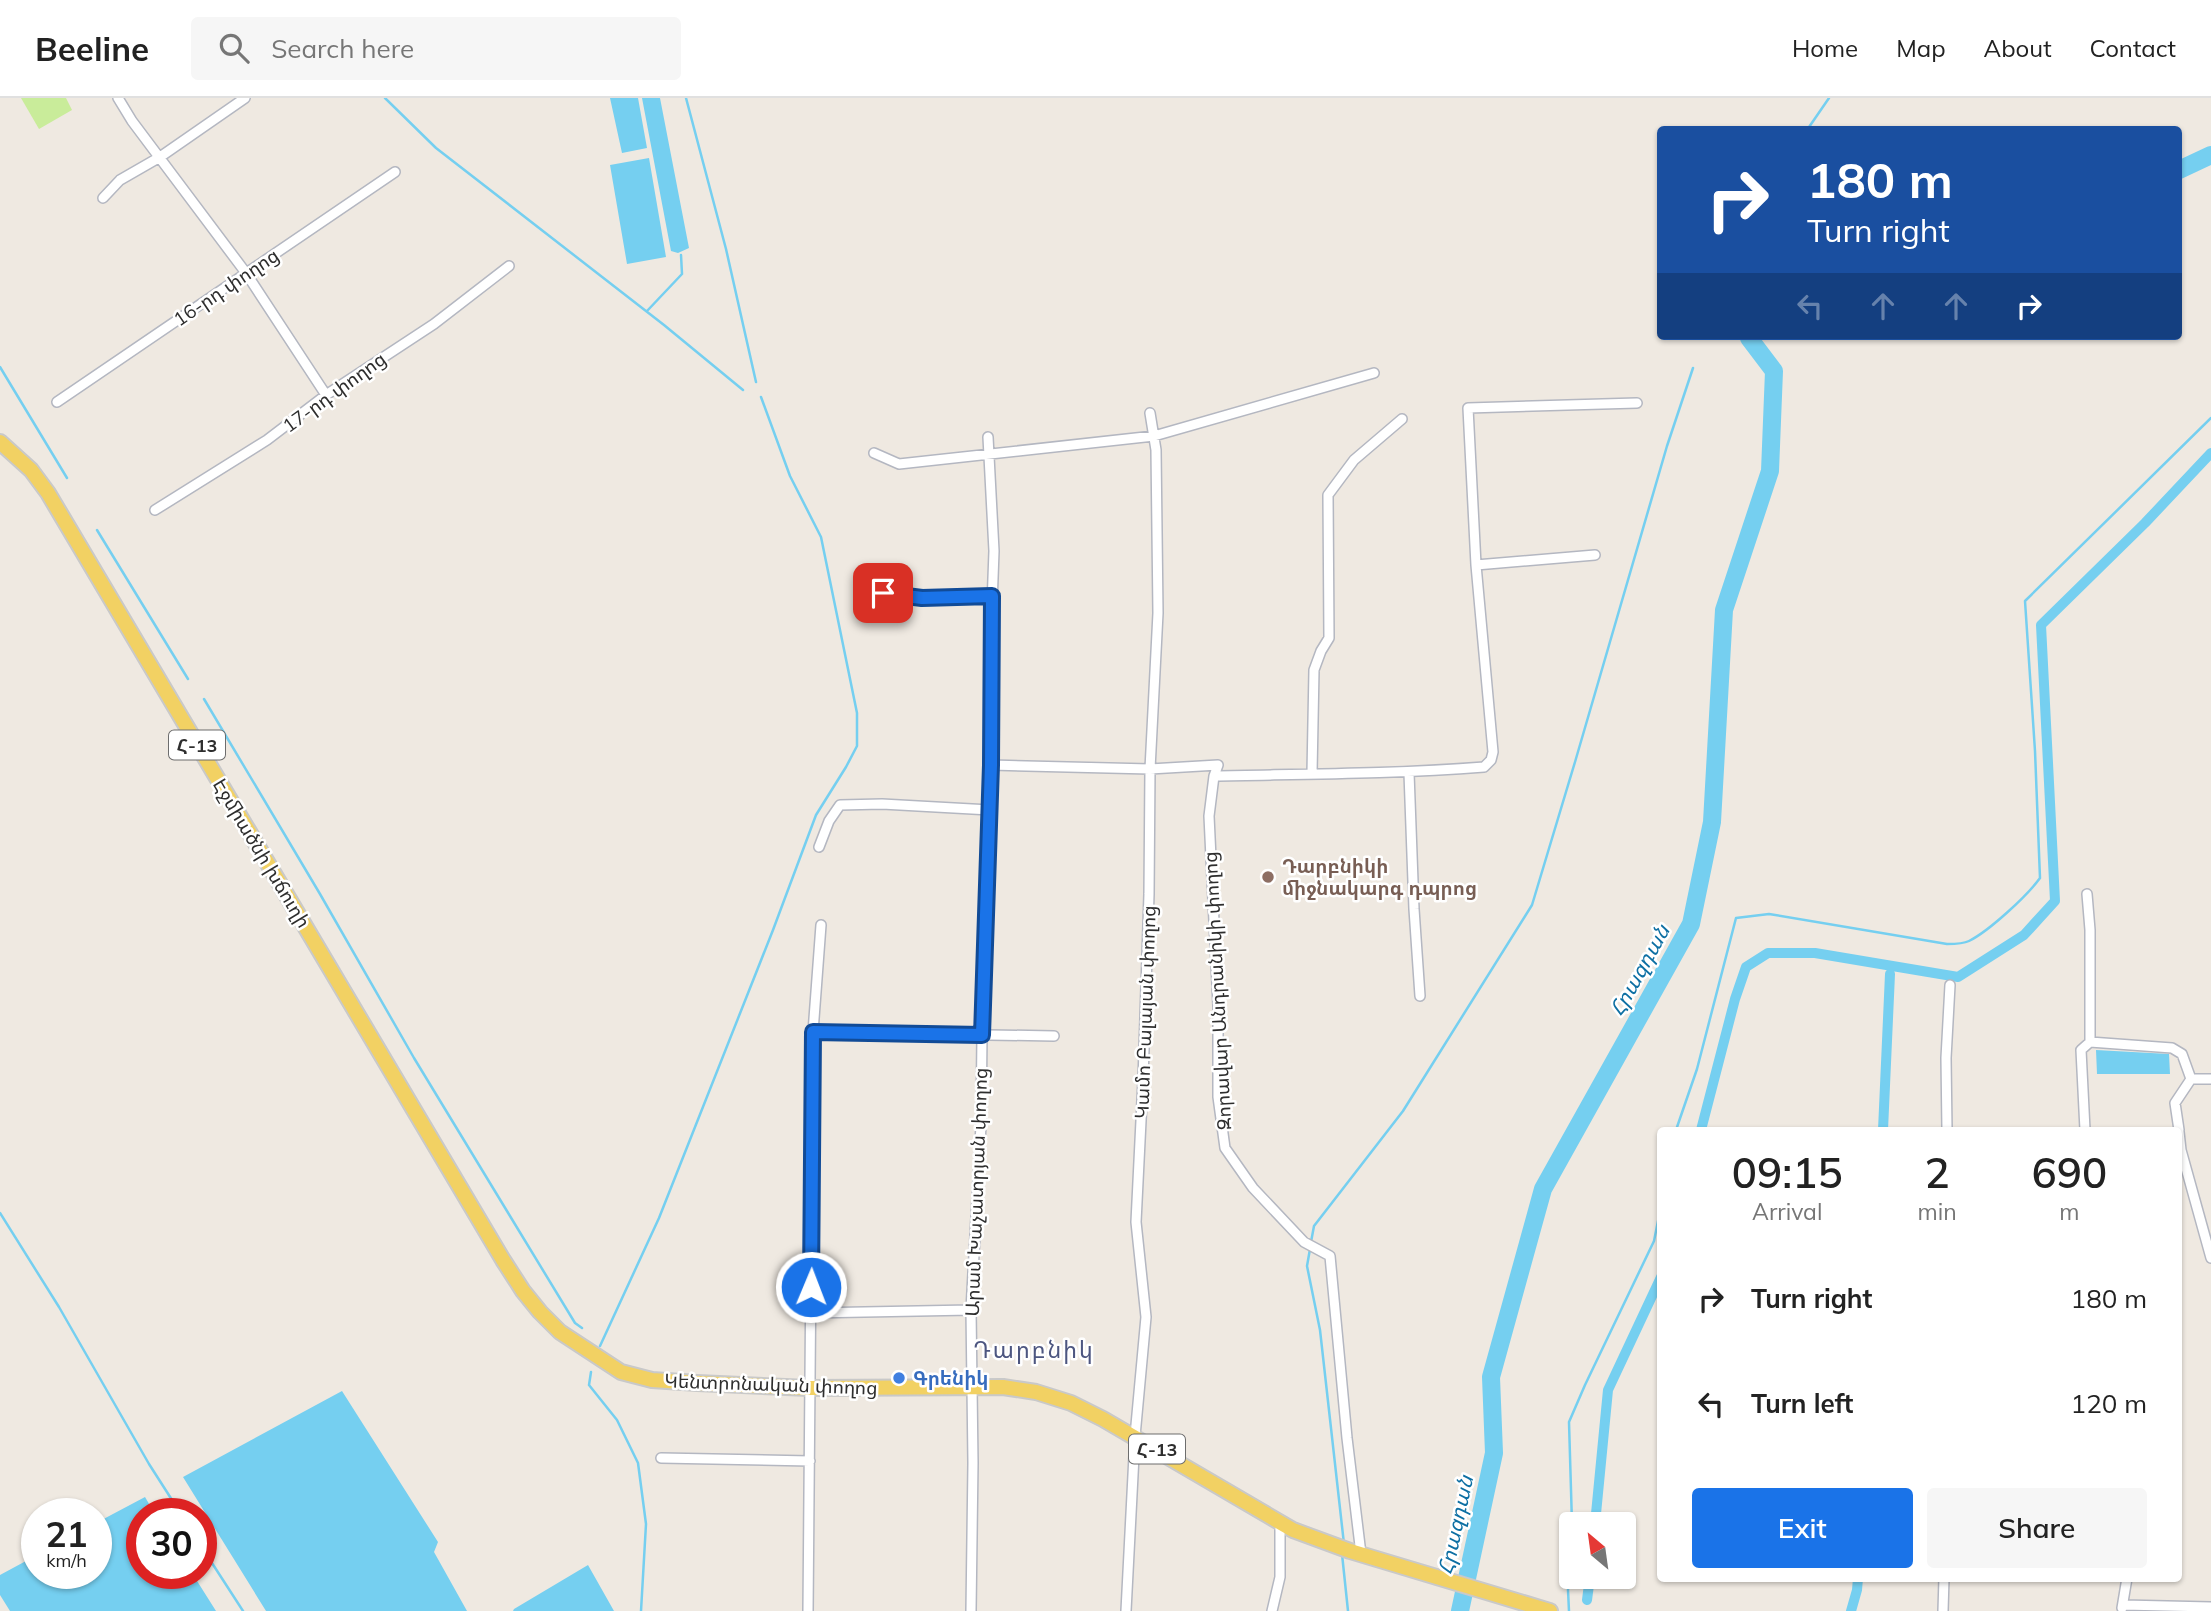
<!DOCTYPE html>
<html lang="en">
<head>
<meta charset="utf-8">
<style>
  body { margin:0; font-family:Mulish,"Noto Sans Armenian",sans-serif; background:#f6f6f6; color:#222; height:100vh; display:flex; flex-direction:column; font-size:26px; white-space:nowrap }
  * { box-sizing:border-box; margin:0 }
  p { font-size:23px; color:#767676 }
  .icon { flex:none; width:38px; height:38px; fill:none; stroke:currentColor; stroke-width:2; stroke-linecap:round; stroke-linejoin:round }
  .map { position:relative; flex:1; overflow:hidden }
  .sheet { position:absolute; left:1657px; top:1029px; width:525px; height:455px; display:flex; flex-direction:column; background:#fff; border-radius:7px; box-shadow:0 2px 5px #0004 }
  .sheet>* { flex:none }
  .guide { position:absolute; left:1657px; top:28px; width:525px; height:214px; border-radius:7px; box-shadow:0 2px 5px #0004; background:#1a4fa0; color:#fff; overflow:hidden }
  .needle { width:46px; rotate:331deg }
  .buttons { position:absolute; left:1559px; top:1414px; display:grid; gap:14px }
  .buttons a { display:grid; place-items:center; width:77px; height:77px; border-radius:7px; background:#fff; box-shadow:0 2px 5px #0004; font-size:35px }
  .speed { position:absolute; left:21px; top:1400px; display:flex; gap:14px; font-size:35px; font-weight:700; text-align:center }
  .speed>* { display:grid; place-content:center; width:91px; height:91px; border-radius:50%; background:#fff; box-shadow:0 2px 5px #0004; line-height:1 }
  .speed small { font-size:18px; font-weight:400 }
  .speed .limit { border:10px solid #d22; background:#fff; color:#111 }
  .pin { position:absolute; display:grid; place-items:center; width:60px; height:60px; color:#fff; margin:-30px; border-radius:14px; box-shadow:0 4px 10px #0006 }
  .me { position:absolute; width:77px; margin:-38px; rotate:1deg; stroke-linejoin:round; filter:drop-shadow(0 0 5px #0008) }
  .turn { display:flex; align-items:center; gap:24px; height:147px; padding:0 35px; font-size:32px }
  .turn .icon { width:91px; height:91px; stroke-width:2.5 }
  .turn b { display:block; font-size:49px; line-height:60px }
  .lanes { display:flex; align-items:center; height:66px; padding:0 35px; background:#0003; justify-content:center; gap:35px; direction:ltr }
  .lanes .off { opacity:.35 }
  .eta { display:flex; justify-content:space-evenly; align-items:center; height:119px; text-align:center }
  .eta b { font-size:42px; font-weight:600; line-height:49px }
  .primary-button { display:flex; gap:14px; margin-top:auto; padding:14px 35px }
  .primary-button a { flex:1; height:80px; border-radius:7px; background:#1a73e8; color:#fff; font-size:28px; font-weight:600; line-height:80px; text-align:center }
  .primary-button a+a { background:#f6f6f6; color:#222 }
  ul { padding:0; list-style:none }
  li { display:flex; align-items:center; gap:21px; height:105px; padding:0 35px }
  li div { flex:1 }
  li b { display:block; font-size:26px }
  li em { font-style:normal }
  header { display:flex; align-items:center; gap:42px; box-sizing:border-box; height:98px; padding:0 35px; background:#fff; border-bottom:2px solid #e0e0e0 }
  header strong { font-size:33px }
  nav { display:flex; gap:38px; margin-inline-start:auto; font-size:24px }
  .search { width:490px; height:63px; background:#f6f6f6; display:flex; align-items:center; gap:18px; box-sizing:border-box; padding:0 24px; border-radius:7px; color:#767676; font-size:26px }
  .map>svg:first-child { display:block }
</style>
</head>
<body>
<header>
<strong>Beeline</strong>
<div class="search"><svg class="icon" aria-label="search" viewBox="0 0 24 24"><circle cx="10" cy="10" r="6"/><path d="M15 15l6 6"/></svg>Search here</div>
<nav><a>Home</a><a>Map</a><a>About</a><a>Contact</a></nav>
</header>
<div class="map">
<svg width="2211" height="1513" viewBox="0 0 2211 1513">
  <rect width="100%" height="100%" fill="#efe9e1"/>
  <path fill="#c9ec9a" d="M21,0H66L72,12L39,31Z"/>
  <path fill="#75cff0" d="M610,0H638L647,50L622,55Z
    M642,0H660L689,150L678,155L671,153Z
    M649,60L666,159L627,166L610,67Z
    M2096,952L2169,956L2170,976H2097Z
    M342,1293L438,1444L434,1454L467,1513H266L183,1379Z
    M145,1399L155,1416H142V1475H192L216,1513H10L0,1497V1477L37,1457V1475H96V1425Z
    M588,1467L614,1513H513L514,1511Z"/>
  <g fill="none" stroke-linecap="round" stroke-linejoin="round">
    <path stroke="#75cff0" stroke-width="2.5" d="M385,0L436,50L664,227L743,292
      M686,0L726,151L756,284
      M1807,32L1829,0
      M647,213L682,176L681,157
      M0,269L67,380
      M97,432L188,581
      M204,601L320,796L414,960L575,1225L582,1230
      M1676,1032L1697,971L1736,820L1769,816L1947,846C1954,846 1963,846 1969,843C1989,833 2027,798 2040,780L2035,653L2025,503L2211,320
      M0,1115L59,1209L149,1366L181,1416
      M1311,1144L1314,1128L1403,1013L1532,807L1575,664L1667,348L1693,270
      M1310,1151L1307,1168L1320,1232L1344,1446
      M600,1248L659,1120L773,832L816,717L846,669L857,648V615L821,439L790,378L761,299
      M591,1274L589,1287L617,1322L638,1365L646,1426L641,1513
      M1572,1426L1569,1324L1585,1287L1654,1143L1661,1108
      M201,1448L243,1513
      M1342,1456L1348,1513
      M1569,1513L1568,1492L1572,1448"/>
    <path stroke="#75cff0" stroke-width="10" d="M1701,1032L1735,901L1746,869L1768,855H1815L1958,879L2024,837L2055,803L2041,527L2145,425L2211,355
      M1883,1032L1890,876
      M1595,1426L1608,1292L1661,1179
      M1587,1502L1590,1479
      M1851,1513L1857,1492L1858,1480"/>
    <path stroke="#75cff0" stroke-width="18" d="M2179,72L2211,57
      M1460,1513L1494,1355L1491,1279L1543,1091L1691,826L1712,724L1724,512L1770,373L1774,273L1749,240V238"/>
    <defs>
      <path id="street" d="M118,0L132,23L246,175L326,297
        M103,100L120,82L160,59L245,0
        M57,304L395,74
        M874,355L899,366L1154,338L1374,275
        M155,412L267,342L326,297L434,226L509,168
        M1476,467L1595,457
        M883,495L922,500L992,498
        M991,667L1150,671L1218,667L1214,678
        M1312,675L1314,572L1321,553L1329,540L1328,397L1354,362L1402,321
        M1409,675L1414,811L1420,898
        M819,749L829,723L840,707L882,706L990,712
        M2087,796L2090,832V944
        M813,934L1054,938
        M2090,944L2172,950L2182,956L2191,981H2211
        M1947,1032L1946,960L1950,887
        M2085,1032L2081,952L2090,944
        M2179,1032L2175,1005L2191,981
        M2179,1034L2181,1052L2211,1160
        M811,1215L971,1212
        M661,1360L810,1363
        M1361,1456L1347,1340L1330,1158L1304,1144L1253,1090L1225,1050L1218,999V908L1209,718L1214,678C1304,676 1394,676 1484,669L1491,662L1493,654L1476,467L1468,310L1637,305
        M2123,1507L2211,1509
        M2122,1510L2127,1480
        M808,1513L813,934L821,827
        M971,1513L973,1365L971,1212L981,1027L982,937L991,667L990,561L994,453L988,339
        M1126,1513L1135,1338L1146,1219L1136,1124L1143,982L1149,796L1150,671L1158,515L1156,352L1150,315
        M1272,1513L1280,1479V1425
        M1943,1513L1944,1480"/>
      <path id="primary" d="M0,344L31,372L48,395L503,1162L523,1193L540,1214L560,1234L621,1274L652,1282L697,1285L809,1290L1003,1289L1036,1294L1071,1305L1103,1321L1293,1432L1350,1453L1550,1513"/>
    </defs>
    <use href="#street" stroke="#b4b7c1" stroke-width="12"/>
    <use href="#primary" stroke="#c9c9c9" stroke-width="18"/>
    <use href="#street" stroke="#fff" stroke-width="9"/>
    <use href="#primary" stroke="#f2d163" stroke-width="14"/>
  </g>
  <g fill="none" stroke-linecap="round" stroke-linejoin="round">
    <defs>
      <path id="route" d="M811,1189L813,934L982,937L991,667L992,498L922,500L883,495"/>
    </defs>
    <use href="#route" stroke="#114b97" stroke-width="18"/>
    <use href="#route" stroke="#1a73e8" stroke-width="12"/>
  </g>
  <circle fill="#8d6e63" stroke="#fff" stroke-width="2.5" cx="1268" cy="779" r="7"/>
  <circle fill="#3f7fe0" stroke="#fff" stroke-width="2.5" cx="899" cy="1280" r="7"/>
  <g text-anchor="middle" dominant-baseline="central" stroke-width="5" stroke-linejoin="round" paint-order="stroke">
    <g fill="#fff" stroke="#6d6d6d" stroke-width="2">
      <rect x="169" y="632.5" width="56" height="29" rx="5"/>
      <rect x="1129" y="1336.5" width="56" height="29" rx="5"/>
    </g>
    <g font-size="18" font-weight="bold" fill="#2e2e2e">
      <text x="197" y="647">Հ-13</text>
      <text x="1157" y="1351">Հ-13</text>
    </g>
    <g font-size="19" fill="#2e2e2e" stroke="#fff">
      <text transform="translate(226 189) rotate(-34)">16-րդ փողոց</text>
      <text transform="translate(334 294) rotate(-36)">17-րդ փողոց</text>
      <text transform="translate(262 755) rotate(59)">Էջմիածնի խճուղի</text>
      <text transform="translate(1217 893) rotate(-93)">Զորավար Անդրանիկի փողոց</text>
      <text transform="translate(1145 914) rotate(-88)">Կամո Բալայան փողոց</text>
      <text transform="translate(976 1094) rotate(-88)">Արամ Խաչատրյան փողոց</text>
      <text transform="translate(771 1286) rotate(2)">Կենտրոնական փողոց</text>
    </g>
    <g font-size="19" font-weight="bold" fill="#785e54" stroke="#fff" text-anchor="start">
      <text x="1282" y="768">Դարբնիկի<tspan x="1282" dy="22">միջնակարգ դպրոց</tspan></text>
    </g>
    <g font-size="19" font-weight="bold" fill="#366cbe" stroke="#fff" text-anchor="start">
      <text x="913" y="1280">Գրենիկ</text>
    </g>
    <g font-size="21" font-style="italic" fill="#0d6fa3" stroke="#fff">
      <text transform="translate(1639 872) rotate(-61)">Հրազդան</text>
      <text transform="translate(1455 1427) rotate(-78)">Հրազդան</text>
    </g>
    <g font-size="23" letter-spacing="2" fill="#4d5680" stroke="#fff">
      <text x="1034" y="1251">Դարբնիկ</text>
    </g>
  </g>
</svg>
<div class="buttons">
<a><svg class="needle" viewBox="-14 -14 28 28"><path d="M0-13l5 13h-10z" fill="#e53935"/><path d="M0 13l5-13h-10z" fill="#767676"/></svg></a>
</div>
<div class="speed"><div>21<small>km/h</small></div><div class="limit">30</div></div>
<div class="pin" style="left:883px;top:495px;background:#d93025"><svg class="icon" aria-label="arrive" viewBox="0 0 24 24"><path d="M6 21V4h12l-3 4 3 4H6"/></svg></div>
<svg class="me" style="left:811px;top:1189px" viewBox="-20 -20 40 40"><circle r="17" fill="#1a73e8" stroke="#fff" stroke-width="3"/><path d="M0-11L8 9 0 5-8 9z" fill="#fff"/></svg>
<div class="guide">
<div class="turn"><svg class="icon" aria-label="right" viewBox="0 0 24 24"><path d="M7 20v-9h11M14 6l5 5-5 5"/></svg><div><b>180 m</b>Turn right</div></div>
<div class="lanes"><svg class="icon off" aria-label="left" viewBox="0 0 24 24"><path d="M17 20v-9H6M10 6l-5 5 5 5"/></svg><svg class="icon off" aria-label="ahead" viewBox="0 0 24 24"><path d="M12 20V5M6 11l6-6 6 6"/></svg><svg class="icon off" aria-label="ahead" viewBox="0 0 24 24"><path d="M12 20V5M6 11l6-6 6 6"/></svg><svg class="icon" aria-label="right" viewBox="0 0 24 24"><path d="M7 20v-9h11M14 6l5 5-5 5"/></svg></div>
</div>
<section class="sheet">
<div class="eta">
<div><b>09:15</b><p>Arrival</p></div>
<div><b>2</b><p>min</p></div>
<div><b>690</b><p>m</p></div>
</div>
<ul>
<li><svg class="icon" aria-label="right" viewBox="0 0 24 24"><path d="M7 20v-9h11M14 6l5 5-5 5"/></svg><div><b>Turn right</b></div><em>180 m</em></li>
<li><svg class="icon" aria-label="left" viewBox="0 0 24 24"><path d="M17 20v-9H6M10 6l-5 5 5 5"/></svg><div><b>Turn left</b></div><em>120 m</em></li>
</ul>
<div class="primary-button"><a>Exit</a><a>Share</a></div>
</section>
</div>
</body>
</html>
